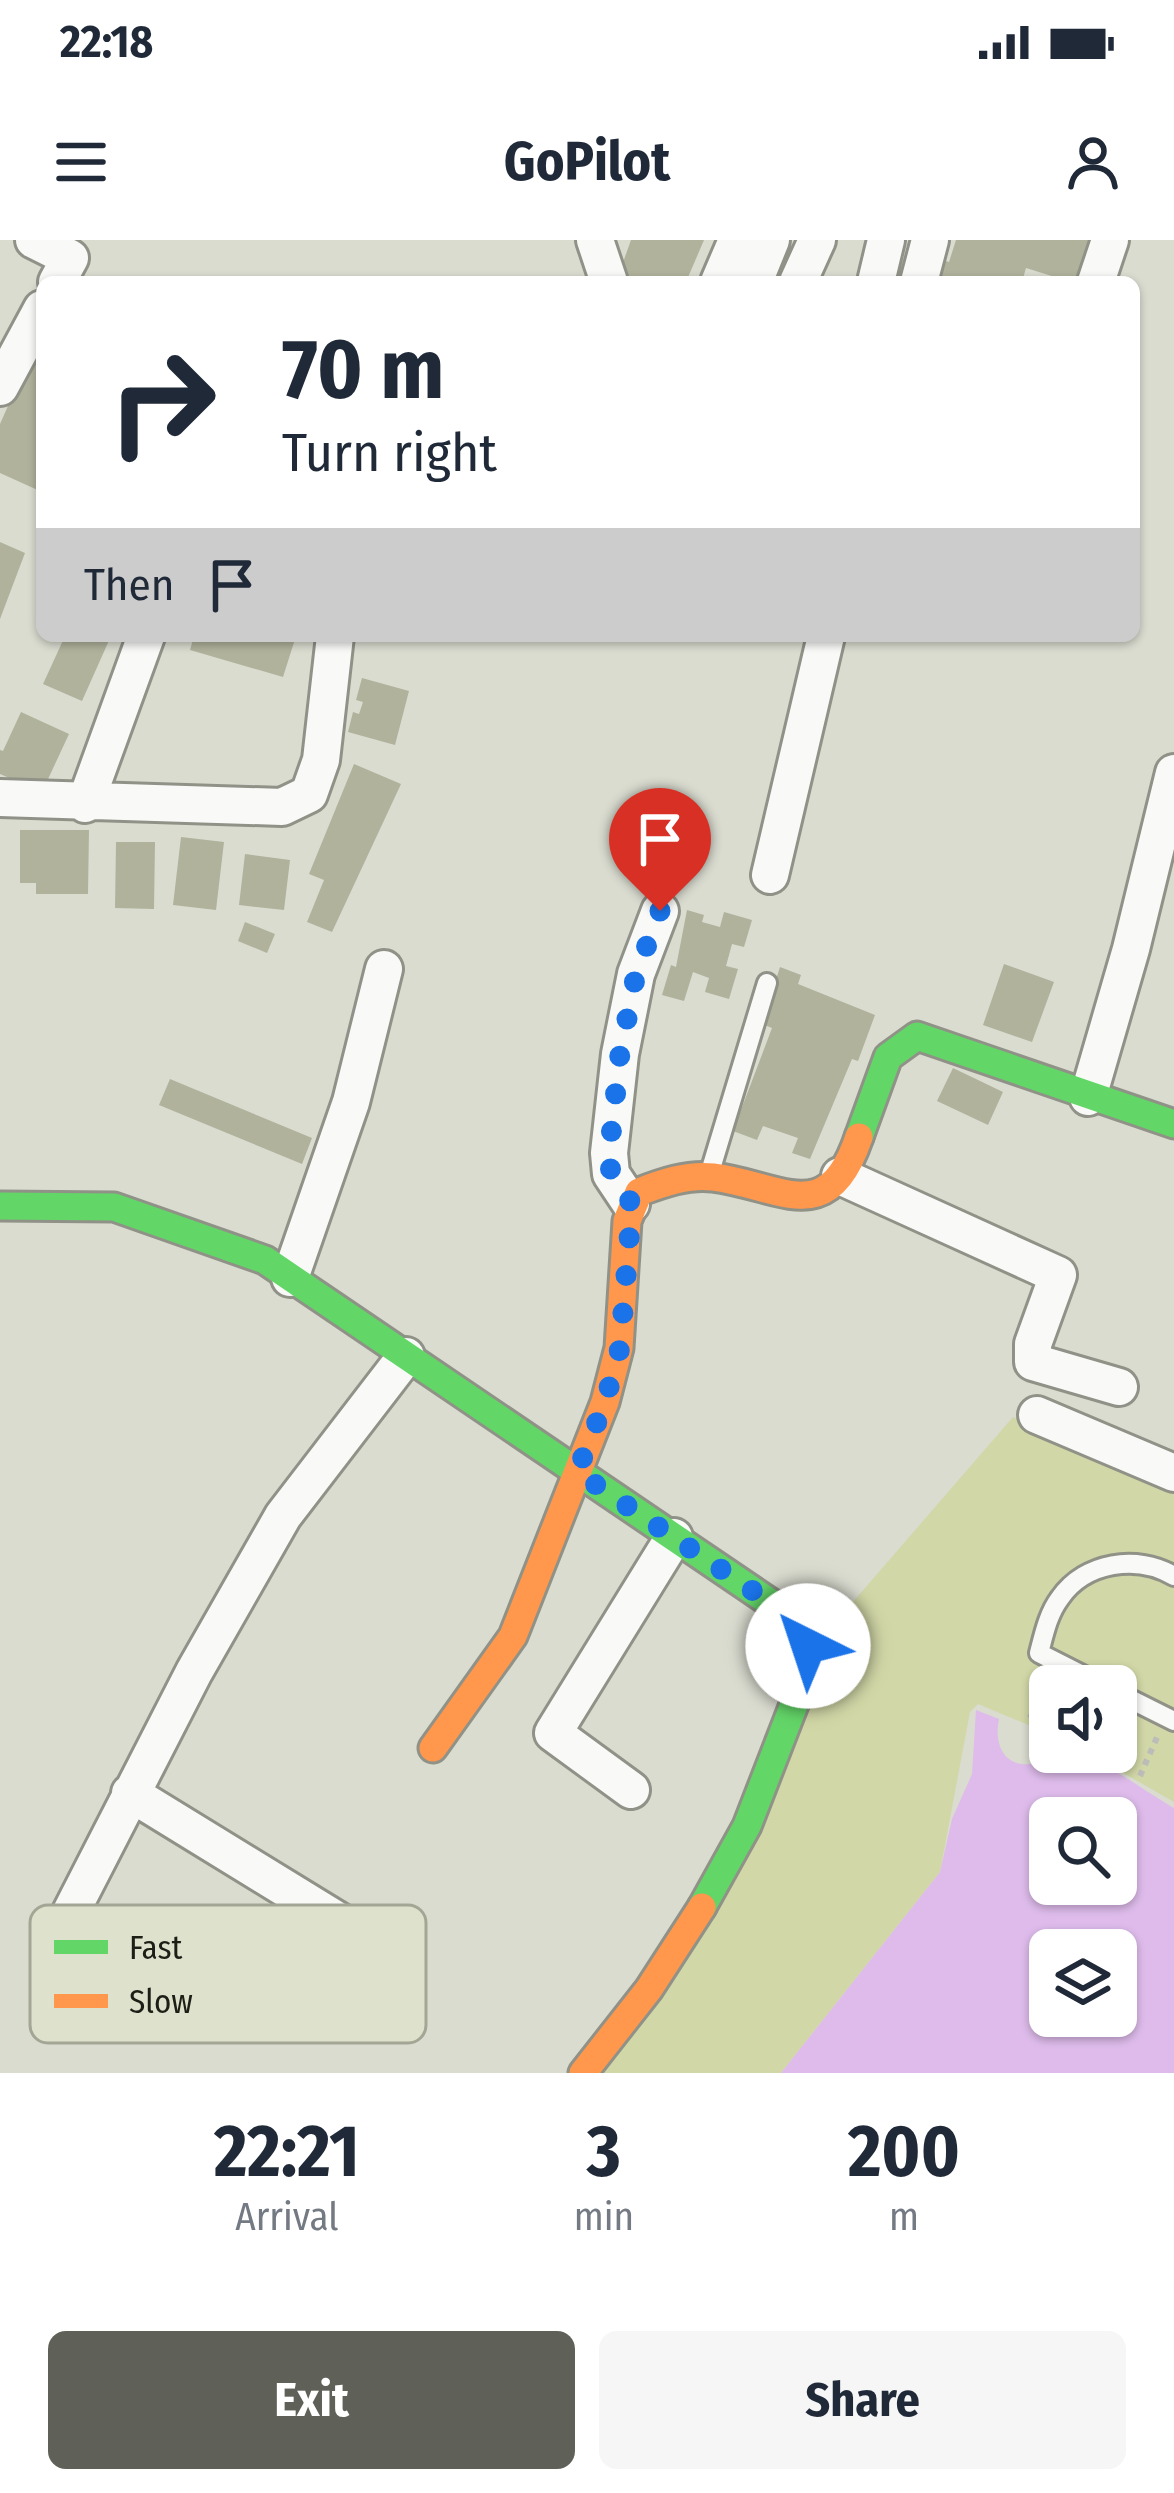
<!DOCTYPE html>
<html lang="en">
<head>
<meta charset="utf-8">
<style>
  body { margin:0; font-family:"Fira Sans Condensed",sans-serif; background:#f6f6f7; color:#1f2937; height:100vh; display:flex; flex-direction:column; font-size:45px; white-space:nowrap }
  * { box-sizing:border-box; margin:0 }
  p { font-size:39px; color:#747a83 }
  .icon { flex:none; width:66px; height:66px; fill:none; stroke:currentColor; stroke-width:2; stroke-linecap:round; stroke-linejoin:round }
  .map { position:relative; height:1833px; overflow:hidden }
  .details { display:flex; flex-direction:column; background:#fff; flex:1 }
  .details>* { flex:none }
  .top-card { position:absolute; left:36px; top:36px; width:1104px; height:366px; border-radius:18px; box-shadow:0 3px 9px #0004; background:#fff; color:#1f2937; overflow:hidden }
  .tools { position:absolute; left:1029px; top:1425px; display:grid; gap:24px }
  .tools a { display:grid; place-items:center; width:108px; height:108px; border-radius:18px; background:#fff; box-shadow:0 3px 9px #0004; font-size:60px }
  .pin { position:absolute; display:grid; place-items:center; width:102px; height:102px; color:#fff; margin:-123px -51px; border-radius:50% 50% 50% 0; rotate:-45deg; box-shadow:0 0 12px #0007 }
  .pin .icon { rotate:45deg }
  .me { position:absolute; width:132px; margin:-66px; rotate:319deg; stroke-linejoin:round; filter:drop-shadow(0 0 9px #0008) }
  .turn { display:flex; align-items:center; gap:42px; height:252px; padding:0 48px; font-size:54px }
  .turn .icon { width:156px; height:156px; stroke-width:2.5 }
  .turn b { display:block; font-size:84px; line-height:102px }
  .then { display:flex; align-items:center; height:114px; padding:0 48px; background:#0003; gap:24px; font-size:45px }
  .eta { display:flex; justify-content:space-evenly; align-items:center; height:204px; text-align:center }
  .eta b { font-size:72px; font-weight:700; line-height:84px }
  .primary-button { display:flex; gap:24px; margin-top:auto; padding:24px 48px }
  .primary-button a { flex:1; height:138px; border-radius:18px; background:#5f6057; color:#fff; font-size:48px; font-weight:700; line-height:138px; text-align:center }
  .primary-button a+a { background:#f6f6f7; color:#1f2937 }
  .status { display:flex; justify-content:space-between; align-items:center; height:84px; padding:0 60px; background:#fff; direction:ltr }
  .status svg { height:33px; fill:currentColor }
  header { display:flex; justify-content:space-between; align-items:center; height:156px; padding:0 48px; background:#fff; font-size:54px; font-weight:700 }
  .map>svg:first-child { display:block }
</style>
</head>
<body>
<div class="status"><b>22:18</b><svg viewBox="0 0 49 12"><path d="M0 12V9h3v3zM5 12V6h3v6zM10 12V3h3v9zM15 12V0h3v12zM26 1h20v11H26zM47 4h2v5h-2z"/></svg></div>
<header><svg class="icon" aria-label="menu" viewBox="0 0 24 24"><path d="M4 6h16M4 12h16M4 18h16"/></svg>GoPilot<svg class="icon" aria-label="person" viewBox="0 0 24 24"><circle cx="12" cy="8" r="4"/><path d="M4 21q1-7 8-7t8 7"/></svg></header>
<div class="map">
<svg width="1174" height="1833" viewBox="0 0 1174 1833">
  <rect width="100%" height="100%" fill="#dadcd0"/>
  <path fill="#d2d7a7" d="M1013,1177L1174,1250V1562L1087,1512H1116V1446H1050V1494L978,1464L970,1472L940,1632L781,1833H588L730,1616L852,1363Z"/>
  <path fill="#debbeb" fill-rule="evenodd" d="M976,1470L999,1479C994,1501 1002,1527 1030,1524C1047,1523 1056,1508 1074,1512C1097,1516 1151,1555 1174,1568V1833H781L940,1632L952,1579L972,1534ZM1050,1578H1116V1644H1050ZM1050,1710H1116V1776H1050Z"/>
  <path fill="#b0b29c" d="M631,0H704L686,42H616Z
    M956,0H1098L1085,42H1071L1026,28L1022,42H927L935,18L949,22Z
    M42,89V252L0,233V184Z
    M0,302L25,313L0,379Z
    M65,396H111L82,461L43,444Z
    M194,396H296L283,437L190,410Z
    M362,438L409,451L395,505L348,492L353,472L359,474L363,462L356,460Z
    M21,472L69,494L42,552L0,534V510L3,511Z
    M354,524L401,544L332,692L307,682L324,640L309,634Z
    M20,590H89L88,654H36V643H20Z
    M181,597L224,602L216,670L173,665Z
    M116,602H155L154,669L115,668Z
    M245,614L290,620L284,670L239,665Z
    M687,670L704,675L702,682L720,687L724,672L752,680L744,707L732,704L726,726L738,729L729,759L705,752L709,738L693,732L684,761L662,755L671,725L676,727Z
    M245,682L275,694L267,713L238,701Z
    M1004,724L1054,742L1032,802L983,785Z
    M780,727L801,735L798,744L875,775L858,821L852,819L810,919L792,913L798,898L763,886L757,900L733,891L772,788L762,784Z
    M953,828L1003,852L988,885L937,861Z
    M170,839L312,898L302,924L159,865Z"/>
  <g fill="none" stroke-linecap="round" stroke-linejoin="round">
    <defs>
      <path id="lane" d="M710,932L767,743
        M1104,1446L1039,1413C1044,1394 1048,1374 1060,1358C1085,1322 1137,1314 1174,1336
        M1116,1452L1174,1481"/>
      <path id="street" d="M34,0L70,18L57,42
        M595,0L609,42
        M719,42L737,0
        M754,42L771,0
        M798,42L817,0
        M876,42L886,0
        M919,42L930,0
        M1096,42L1110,0
        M0,147L42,69
        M0,558L282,567L309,554L321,520L335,396
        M85,564L146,396
        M770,635L826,396
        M1088,857L1131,709L1174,533
        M840,936L1058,1035L1033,1104V1122L1119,1147
        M631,964L611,934L609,913L620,814L636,734L660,671
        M290,1038L351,862L384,729
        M1037,1175L1174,1233
        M631,1550L553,1493L674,1297
        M130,1553L363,1696
        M54,1705L194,1432L283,1276L406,1116"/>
      <path id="fast" d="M859,897L888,817L917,796L1174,884
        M0,966L114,967L265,1020L796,1380L807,1411L802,1444L747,1586L702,1667"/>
      <path id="slow" d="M433,1508L513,1396L605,1162L619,1108L627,981L639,952C662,943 688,934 713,937C783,946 827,990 859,897
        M583,1833L649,1749L702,1667"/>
    </defs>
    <use href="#lane" stroke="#909288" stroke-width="24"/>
    <use href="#street" stroke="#909288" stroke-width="42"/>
    <use href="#fast" stroke="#909288" stroke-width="33"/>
    <use href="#slow" stroke="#909288" stroke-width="33"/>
    <path stroke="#bcbdb9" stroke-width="6" stroke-dasharray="6 6" stroke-linecap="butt" d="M1030,1478L1045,1442
      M1140,1536L1158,1495"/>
    <use href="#lane" stroke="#f9faf8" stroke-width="18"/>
    <use href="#street" stroke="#f9faf8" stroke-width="36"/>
    <use href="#fast" stroke="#63d668" stroke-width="27"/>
    <use href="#slow" stroke="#ff974d" stroke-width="27"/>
  </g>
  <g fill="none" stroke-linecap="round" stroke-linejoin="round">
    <path stroke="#1a73e8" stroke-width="21" stroke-dasharray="0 37.8" d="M660,671L636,734L620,814L609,913L611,934L632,964L620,1108L605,1162L577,1232L796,1380L804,1391L808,1406"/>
  </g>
  <rect x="30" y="1665" width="396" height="138" rx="18" fill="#dee1cb" stroke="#a4a695" stroke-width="3"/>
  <rect x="54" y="1700" width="54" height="14" fill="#63d668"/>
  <rect x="54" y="1754" width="54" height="14" fill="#ff974d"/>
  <g font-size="33" fill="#1d1e16">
    <text x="129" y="1719">Fast</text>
    <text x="129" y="1773">Slow</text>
  </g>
</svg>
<div class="tools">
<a><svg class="icon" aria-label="sound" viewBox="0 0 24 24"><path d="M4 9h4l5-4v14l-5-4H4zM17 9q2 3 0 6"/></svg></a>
<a><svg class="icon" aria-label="search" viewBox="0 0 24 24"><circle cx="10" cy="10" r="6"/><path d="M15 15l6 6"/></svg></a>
<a><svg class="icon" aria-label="layers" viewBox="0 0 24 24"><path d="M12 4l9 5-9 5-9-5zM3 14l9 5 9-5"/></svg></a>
</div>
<div class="pin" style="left:660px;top:671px;background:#d93025"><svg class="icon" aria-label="arrive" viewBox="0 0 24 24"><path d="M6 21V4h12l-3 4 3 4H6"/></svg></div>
<svg class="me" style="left:808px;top:1406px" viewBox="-20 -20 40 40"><circle r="19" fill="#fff"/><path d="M0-13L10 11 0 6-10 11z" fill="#1a73e8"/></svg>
<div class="top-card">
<div class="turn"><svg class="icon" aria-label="right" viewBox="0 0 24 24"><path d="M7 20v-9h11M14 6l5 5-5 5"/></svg><div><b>70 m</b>Turn right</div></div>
<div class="then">Then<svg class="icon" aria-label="arrive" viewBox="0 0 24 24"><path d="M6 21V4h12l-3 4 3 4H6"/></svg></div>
</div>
</div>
<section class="details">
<div class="eta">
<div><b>22:21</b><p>Arrival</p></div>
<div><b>3</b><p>min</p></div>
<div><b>200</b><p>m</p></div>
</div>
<div class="primary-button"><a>Exit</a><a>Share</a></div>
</section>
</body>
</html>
